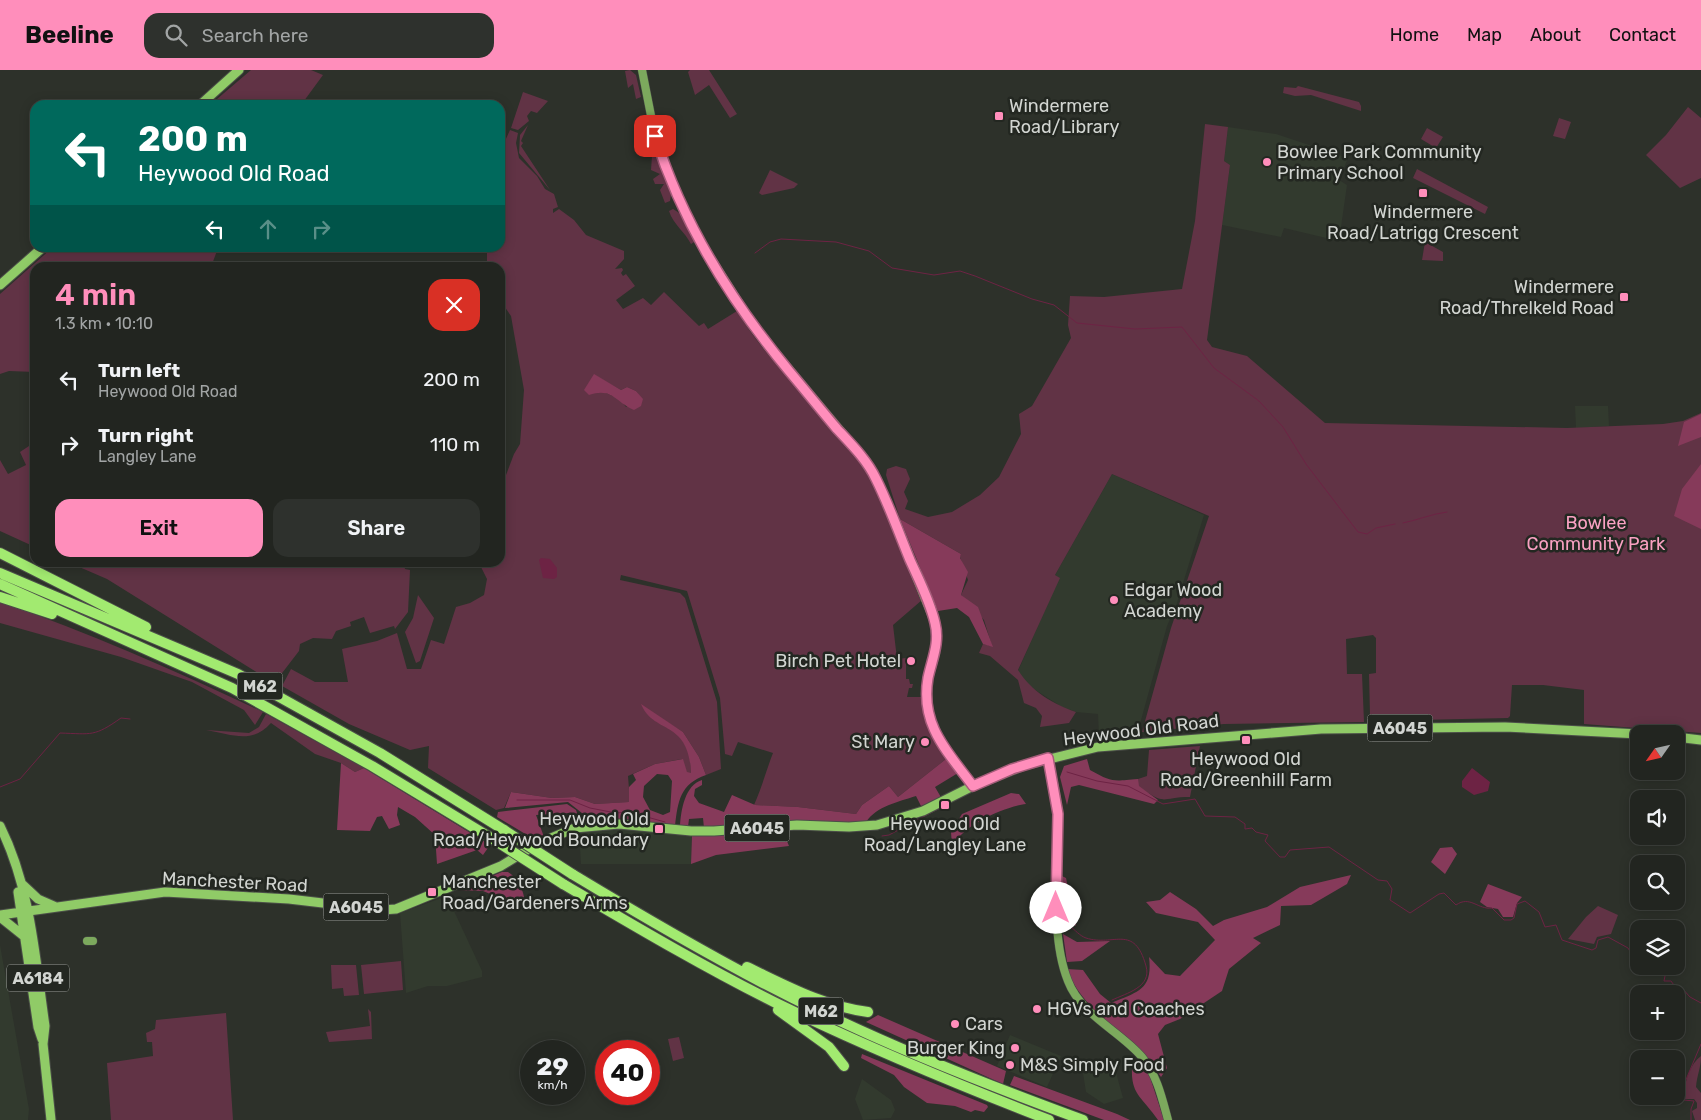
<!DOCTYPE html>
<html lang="en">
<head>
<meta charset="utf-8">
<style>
  body { margin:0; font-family:Rubik,sans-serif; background:#2e312d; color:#f1f3f6; height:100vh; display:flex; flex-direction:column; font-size:19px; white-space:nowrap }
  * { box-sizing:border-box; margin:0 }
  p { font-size:16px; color:#a2a5a5 }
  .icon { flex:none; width:28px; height:28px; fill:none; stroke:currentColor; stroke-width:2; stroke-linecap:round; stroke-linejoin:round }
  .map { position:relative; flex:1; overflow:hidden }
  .panel { position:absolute; left:30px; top:192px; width:475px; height:305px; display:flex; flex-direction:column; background:#222520; border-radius:15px; box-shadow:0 2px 12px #0003,0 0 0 1px #3f423e }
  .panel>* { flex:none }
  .top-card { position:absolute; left:30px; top:30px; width:475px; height:152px; border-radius:15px; box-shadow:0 2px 12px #0003,0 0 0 1px #3f423e; background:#00695c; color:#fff; overflow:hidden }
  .needle { width:32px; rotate:236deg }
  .fabs { position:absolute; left:1630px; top:655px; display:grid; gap:10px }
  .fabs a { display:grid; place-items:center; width:55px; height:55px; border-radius:10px; background:#222520; box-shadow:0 2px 12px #0003,0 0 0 1px #3f423e; font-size:25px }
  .speed { position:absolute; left:520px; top:970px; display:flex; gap:10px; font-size:25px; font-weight:700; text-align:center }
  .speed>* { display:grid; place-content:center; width:65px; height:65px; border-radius:50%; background:#222520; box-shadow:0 2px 12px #0003,0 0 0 1px #3f423e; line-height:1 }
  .speed small { font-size:12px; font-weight:400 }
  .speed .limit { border:8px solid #d22; background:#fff; color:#111 }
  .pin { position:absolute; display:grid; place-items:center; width:42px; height:42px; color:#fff; margin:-21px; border-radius:10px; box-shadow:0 2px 8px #0006 }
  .me { position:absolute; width:55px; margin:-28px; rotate:0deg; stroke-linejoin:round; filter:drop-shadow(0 0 4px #0008) }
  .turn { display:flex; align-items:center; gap:18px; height:105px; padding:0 25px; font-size:22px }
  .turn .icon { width:65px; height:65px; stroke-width:2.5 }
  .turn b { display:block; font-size:35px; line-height:42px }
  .lanes { display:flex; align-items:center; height:48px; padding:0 25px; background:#0003; justify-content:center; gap:25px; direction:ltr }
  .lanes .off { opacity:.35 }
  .round { display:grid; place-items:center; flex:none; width:52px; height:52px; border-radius:15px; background:#2e312d }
  .headline { display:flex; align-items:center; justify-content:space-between; height:85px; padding:0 25px }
  h1 { font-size:30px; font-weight:600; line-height:38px; color:#ff8ebb }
  .primary-button { display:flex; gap:10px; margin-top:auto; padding:10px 25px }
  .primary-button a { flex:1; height:58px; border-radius:15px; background:#ff8ebb; color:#111; font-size:20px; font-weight:600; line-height:58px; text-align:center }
  .primary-button a+a { background:#2e312d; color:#f1f3f6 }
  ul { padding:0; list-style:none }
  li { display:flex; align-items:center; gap:15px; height:65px; padding:0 25px }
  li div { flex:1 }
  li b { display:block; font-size:19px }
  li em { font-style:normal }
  header { display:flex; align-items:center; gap:30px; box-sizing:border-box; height:70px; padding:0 25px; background:#ff8ebb; color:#111 }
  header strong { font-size:24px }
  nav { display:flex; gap:28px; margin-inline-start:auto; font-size:18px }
  .search { width:350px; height:45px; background:#2e312d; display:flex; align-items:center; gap:12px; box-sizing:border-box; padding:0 18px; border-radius:15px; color:#a2a5a5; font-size:19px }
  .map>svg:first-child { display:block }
</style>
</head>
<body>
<header>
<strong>Beeline</strong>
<div class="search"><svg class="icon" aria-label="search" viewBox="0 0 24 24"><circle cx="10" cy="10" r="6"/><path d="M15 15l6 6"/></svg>Search here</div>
<nav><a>Home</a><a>Map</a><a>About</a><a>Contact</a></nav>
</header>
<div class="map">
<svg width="1701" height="1050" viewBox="0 0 1701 1050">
  <rect width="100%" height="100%" fill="#2d312a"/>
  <path fill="#323a2e" d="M1228,57L1276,64L1348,88L1339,110L1347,115L1339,171L1284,158L1281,167L1222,155L1230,95L1224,91Z
    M1575,336H1608L1609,356L1576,358Z
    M1112,404L1204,445L1176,536L1167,556L1138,661L1099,666L1098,644L1076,642L1062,637L1026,614L1018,601L1059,508L1055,505Z
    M634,757L692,766L691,794H581L579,760Z
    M447,826L482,901V907L447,916H428L406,923L400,843Z
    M0,875L29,1039L28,1050H0Z
    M1010,965L1061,986L1047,1017L997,996Z
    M1112,988L1123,1028L1104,1034L1086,1022L1083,1003L1095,1000V994L1106,993Z
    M862,1009L891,1030L895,1040L891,1048L863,1050L855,1029Z"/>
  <path fill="#613345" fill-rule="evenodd" d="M251,0H311L323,5L301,35H210Z
    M630,0L636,5L641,27L636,29L633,14L628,18L625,1Z
    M690,0H709L737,44L730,48L709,15L695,25L688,2Z
    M1298,16L1359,32L1361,36V41L1311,25L1295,26L1283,23L1284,17L1296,18Z
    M523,22L548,31L537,43L531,41L527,46L529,51L518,60L511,58Z
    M1688,37L1701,48V108L1680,118L1646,85L1666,65Z
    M1559,48L1571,52L1565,69L1553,66Z
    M1205,54L1228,57L1224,91L1230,95L1207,270L1212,277L1247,286L1325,353L1567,358L1663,354L1683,351L1701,343V663L1584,654V620L1543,615H1512L1510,646L1508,648L1373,651L1370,645L1369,604L1376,603V568L1373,565L1346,569L1347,604H1362L1364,652L1224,654L1142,662L1171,558L1209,446L1112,404L1055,505L1060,508L1018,600C1031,621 1053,634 1076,642L1069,653L1040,657L1042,646L1036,638L1024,633L1018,610L990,586L979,583L983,574L992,576L984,550L961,525L968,510L960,487L961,484L900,449L886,405L887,399L896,396L906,399L910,409L904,422L908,431L905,439L928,447L952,442L980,425L999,407L1021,364L1019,344L1032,336L1071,268L1068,255L1070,226L1104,227L1182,219L1195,151Z
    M528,55L521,71L523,73L521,76L550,120L519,83L520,65Z
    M1427,58L1443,67L1436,78L1421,69Z
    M510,60L518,63L516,73L519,88L537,106L545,119L554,124L558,137L553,139V143L559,139L574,150L586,165L624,181V189L615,199L622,198L623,200L621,203L623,206L626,204L635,216L616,230L623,239L643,228L651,235L664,222L699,256L704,253L708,259L737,241C769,294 817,336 854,385C886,427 902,482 922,530L893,555L897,589L906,588V609H909L910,614H913L912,618H909L907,627H924C928,651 932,669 946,689L898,727L889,716L862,735L856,744L798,737L754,735C762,717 766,701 773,683L738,672L732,686L725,684L720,628L687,521L621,505L620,510L680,523L685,528L717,632L721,699L706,705L699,687L683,662L646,639C652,651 663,652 673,660C687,670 691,687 691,703H687L682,689L655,694L628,706L630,732L595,734L575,727L552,728L511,722L504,738L496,740L428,698L429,676L410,680L349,654L282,616L291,599L315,612H348L342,579L377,571L397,563L407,599H421L431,570L444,574L456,537L470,533L484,525L487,509L479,493L500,492V421L514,384L520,374L524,320L511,246L500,230V198L487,197V178H500V82ZM594,305L621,320L627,317L636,321L642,329L626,337L619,328L600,321Z
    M650,68L671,125L670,131L665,133L660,120L664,114H655L653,109L660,104L651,100L652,86L647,69Z
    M1417,99L1488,137L1485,144L1413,108Z
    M770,100L798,114L794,118L762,125L759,123Z
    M673,139L681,144L696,171L691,174C685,162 673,154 669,141Z
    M1425,172L1443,182V191L1422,190Z
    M52,178H218L211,197L35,198V302L9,301L0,304V224Z
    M35,372V477L0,461V390L8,404L26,395L20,382Z
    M70,493H403L405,499L410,500L408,542L395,559L394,556L370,563L364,547L350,552L351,556L336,561L332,569L313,568L300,574L299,581L279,607L266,608L107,509Z
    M418,525L434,548L420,591L416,593L405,562L413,548Z
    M0,532C90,563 176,601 263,642L255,655L244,640L192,612L121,587L0,553Z
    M266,644L364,698L355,702L341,693L315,684L271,653C251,675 232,664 206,660L249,663L259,657Z
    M1200,676L1190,727C1159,727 1168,737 1138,716V709L1147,706L1149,680Z
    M1598,836L1618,845L1611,864L1597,867L1594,874L1568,869L1586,847Z
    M401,891L403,920L364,924L361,895Z
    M331,895H356L359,925L344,926L343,918L332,919Z
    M368,939L371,942L372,969L329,972L326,962L370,956Z
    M226,943L233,1050H111L107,993L153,986L152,972H147L146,963L155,959L156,950Z
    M679,967L684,988L673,991L668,969Z
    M1701,986C1701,998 1697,1005 1696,1017L1701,1023V1050H1695L1692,1041L1697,1038V1033L1694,1029H1685C1683,1015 1689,995 1701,986Z"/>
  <path fill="#863a5a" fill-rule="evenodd" d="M594,304L621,320L627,317L636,321L643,329L641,336L634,340C616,333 613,317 589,325L584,320Z
    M1701,344V367L1678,376L1684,352Z
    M1701,394V459L1674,446L1682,419Z
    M900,449L961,484L960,488L968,502L961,525L978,537L993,577L983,574L969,547L957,538L938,541Z
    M641,634L683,662L699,687L706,705C680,714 678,731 675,756L623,750L592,751L568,732L505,738L511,722L552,728L575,727L595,734L629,732V717L636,710L633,704L655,694L683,689L687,702L691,703C689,649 654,665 641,634ZM657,704L668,705L672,711L670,742L663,745L650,740L643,727L644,716Z
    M946,689L958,703L935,717L942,729L921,736L916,726C898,732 877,736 866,752L704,758L703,748L689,749L688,757L680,756C681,740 685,715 702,710V715L695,719L694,726L699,733L724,742L732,725L755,735L798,737L856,744L862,735L889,716L898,727Z
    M1087,689L1090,700C1113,713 1113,711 1138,709L1139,716L1158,730L1154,734L1079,715L1071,717L1067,735L1060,707L1064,696Z
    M341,693L355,702L364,698L490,775L483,785L477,780L437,794L435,765L415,747L398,737L397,745L400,755L389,759L382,746L377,747L370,761L337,760Z
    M1011,723L1019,724L1026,734C1007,736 962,755 955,774C953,779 953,785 953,790L951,762L962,744Z
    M567,734L576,740L578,746L569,743L536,745L544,767L537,771L497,747L498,742Z
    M782,759L789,776L716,785L691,794L692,766Z
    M1452,777L1457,784L1445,804L1431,792L1440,778Z
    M502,802H508C522,811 524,824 526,839L483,821L457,820Z
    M1060,805L1066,808L1076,856L1062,847Z
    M1351,805L1347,814L1311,835L1281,836L1280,855L1253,868L1261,873L1229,899L1222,921L1180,949L1165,955L1158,964L1167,998L1161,1007C1136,966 1083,945 1067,899L1083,900L1100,924L1111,933C1138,922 1153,920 1149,887L1165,904L1180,906L1215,870L1198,852L1156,843L1146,832L1160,830L1170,822L1196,839L1213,856L1224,850L1267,837L1300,817Z
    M1488,814L1522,827L1517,833L1513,847H1503L1498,839L1487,837L1480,832Z
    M1063,864L1077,872L1110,871L1082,891L1067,892Z
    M878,945L1006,1001L1003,1014L866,952Z
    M862,984L987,1035L988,1037L984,1042L975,1040L971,1042L955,1036L927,1033L904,1017L894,1005L861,988Z
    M1133,989L1149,1004L1164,1050H1158C1141,1025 1128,1024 1133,989Z
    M1014,1006L1117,1044L1130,1050H1104L1010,1015Z"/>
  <path fill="#6d2344" d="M541,488L550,489L557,498V507L554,509L543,508L539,490Z
    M1472,698L1490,712L1488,721L1474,725L1462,717V711Z"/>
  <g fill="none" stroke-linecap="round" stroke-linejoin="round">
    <path stroke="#6d2344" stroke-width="1" d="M755,183L770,172L781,169L836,172L869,181L892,198L934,205L960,201L975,206L1032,229L1054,235L1077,253L1135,259L1182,257L1214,298L1259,331L1283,357L1306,394L1358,462L1367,464L1376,458L1395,454
      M1403,453C1418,450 1431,444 1447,442
      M1067,702L1097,711L1128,716L1163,734L1195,729L1205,746L1235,747L1245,754V759L1252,758L1256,762L1268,765L1265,771L1280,787H1285L1290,780L1329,777L1378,810L1387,811L1392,819L1390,830L1410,843L1439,824L1444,823L1456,835C1470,825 1478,840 1492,838L1504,850H1511L1514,848L1517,834L1525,831L1539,842L1545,857L1556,855L1562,870L1592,880L1596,878L1598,870L1608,867L1628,878L1639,897L1643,896
      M0,717L20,709L60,663C92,664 94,667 121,648L130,649
      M517,730H570L590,738L616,743L629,742L665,752
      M882,766L889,765L955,730
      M1070,856C1075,860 1080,866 1086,868C1114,877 1134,853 1146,896C1152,917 1127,923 1112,930
      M1667,896L1664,911H1671L1676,918L1681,917L1690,927L1701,933
      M1691,1050V1039L1694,1031L1684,1030L1682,1019L1701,974"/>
    <defs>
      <path id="secondary" d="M642,0L655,66L666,100L694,161L755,258L857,380L877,411L935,554L936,583L928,611V638L932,656L940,673L973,716
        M1048,688C1052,706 1058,726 1058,745C1059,795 1049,864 1068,911C1081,945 1120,961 1142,987C1157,1005 1162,1028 1168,1050
        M87,871H93"/>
      <path id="primary" d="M200,35L239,0
        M0,215L42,178
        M1676,667L1701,670
        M0,756C31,818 35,888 45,956L43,974L51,1050
        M22,814L38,829L54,836
        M18,822L38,957L42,969
        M0,845L165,822L289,829L382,840L396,839L501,796L537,774L575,758L619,754L691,761H714L797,755L849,757L877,755L923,741L973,716L1025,695L1098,677L1321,659L1505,657L1639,664
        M0,847L25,867"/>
      <path id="highway" d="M0,483L146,557
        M0,503L238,604L380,683L504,760
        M0,514L232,618L372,696L496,771
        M0,527L52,544
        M572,804C635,842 698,879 763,913C866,967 974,1010 1083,1050
        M563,814C633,855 702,896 774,932C864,976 956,1014 1049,1050
        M747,897C787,916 823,936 868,942
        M778,940L829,977L844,996"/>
    </defs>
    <use href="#secondary" stroke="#4b4f48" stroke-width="9"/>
    <use href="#primary" stroke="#4b4f48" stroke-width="11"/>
    <use href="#highway" stroke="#4b4f48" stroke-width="12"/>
    <use href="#secondary" stroke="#7ca95d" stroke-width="8"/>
    <use href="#primary" stroke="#90cb67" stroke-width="9"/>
    <use href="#highway" stroke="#a2ea70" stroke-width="10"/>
    <defs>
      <path id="highway-bridge" d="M504,760L572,804
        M496,771L563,814"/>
    </defs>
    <use href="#highway-bridge" stroke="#4b4f48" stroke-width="12" stroke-linecap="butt"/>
    <use href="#highway-bridge" stroke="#a2ea70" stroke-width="10"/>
  </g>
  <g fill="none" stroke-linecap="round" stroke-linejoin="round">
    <defs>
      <path id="route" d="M655,66C682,152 731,231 789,301C805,320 821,340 837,359C852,375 867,390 876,409C889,435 899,463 910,490C919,510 930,531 935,553C940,573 932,589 928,608C920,655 947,681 973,716L1012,699L1048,688L1058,744L1056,838"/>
    </defs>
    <use href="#route" stroke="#a65c7a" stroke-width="12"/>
    <use href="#route" stroke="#ff8ebb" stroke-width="9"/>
  </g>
  <g fill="#ff8ebb" stroke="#232721" stroke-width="2">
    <rect x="994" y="41" width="10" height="10" rx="2.5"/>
    <circle cx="1267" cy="92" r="5"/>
    <rect x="1418" y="118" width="10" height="10" rx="2.5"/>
    <rect x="1619" y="222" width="10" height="10" rx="2.5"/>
    <circle cx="1114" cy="530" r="5"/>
    <circle cx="911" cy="591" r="5"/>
    <rect x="1241" y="665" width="10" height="10" rx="2.5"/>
    <circle cx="925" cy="672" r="5"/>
    <rect x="940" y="730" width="10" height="10" rx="2.5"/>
    <rect x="654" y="754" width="10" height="10" rx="2.5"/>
    <rect x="427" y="817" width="10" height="10" rx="2.5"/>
    <circle cx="1037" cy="939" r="5"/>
    <circle cx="955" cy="954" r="5"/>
    <circle cx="1015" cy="978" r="5"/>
    <circle cx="1010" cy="995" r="5"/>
  </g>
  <g text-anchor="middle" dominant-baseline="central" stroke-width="5" stroke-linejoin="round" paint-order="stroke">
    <g fill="#232721" stroke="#9ea19c" stroke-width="1">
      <rect x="237.5" y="602.5" width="45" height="27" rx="4"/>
      <rect x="1367.5" y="644.5" width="65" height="27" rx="4"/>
      <rect x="724.5" y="744.5" width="65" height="27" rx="4"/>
      <rect x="323.5" y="823.5" width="65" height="27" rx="4"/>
      <rect x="7" y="894.5" width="62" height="27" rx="4"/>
      <rect x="798.5" y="927.5" width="45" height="27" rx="4"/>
    </g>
    <g font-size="16" font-weight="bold" fill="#d2d5d1">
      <text x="260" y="616">M62</text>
      <text x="1400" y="658">A6045</text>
      <text x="757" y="758">A6045</text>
      <text x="356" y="837">A6045</text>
      <text x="38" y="908">A6184</text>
      <text x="821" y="941">M62</text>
    </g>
    <g font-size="18" fill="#d2d5d1" stroke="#232721" text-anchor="start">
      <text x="1009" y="36">Windermere<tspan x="1009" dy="21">Road/Library</tspan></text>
      <text x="1277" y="82">Bowlee Park Community<tspan x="1277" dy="21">Primary School</tspan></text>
      <text x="1423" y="142" text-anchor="middle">Windermere<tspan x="1423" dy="21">Road/Latrigg Crescent</tspan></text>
      <text x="1614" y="217" text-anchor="end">Windermere<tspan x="1614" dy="21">Road/Threlkeld Road</tspan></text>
      <text x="1124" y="520">Edgar Wood<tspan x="1124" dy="21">Academy</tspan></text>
      <text x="901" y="591" text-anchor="end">Birch Pet Hotel</text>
      <text x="915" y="672" text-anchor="end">St Mary</text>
      <text x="1246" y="689" text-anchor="middle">Heywood Old<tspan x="1246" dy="21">Road/Greenhill Farm</tspan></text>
      <text x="649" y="749" text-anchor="end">Heywood Old<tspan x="649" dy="21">Road/Heywood Boundary</tspan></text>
      <text x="945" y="754" text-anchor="middle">Heywood Old<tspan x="945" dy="21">Road/Langley Lane</tspan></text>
      <text x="442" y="812">Manchester<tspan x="442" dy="21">Road/Gardeners Arms</tspan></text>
      <text x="1047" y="939">HGVs and Coaches</text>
      <text x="965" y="954">Cars</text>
      <text x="1005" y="978" text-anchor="end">Burger King</text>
      <text x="1020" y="995">M&amp;S Simply Food</text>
    </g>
    <g font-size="18" fill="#f9a1c2" stroke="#232721">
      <text x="1596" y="453">Bowlee<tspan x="1596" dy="21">Community Park</tspan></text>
    </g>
    <g font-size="18" fill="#d2d5d1" stroke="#232721">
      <text transform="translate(1141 660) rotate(-7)">Heywood Old Road</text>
      <text transform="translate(235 812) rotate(3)">Manchester Road</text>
    </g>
  </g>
</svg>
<div class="fabs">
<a><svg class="needle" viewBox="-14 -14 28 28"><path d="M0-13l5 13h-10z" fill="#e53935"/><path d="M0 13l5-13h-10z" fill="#a2a5a5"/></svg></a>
<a><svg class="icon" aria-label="sound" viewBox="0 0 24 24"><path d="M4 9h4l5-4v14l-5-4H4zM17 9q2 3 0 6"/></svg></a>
<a><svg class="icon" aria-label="search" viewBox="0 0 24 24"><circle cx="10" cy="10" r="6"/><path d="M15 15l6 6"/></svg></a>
<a><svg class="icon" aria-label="layers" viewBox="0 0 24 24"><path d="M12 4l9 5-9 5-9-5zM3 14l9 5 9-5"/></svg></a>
<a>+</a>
<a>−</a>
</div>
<div class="speed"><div>29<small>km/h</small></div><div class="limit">40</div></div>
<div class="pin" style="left:655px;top:66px;background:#d93025"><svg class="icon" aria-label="arrive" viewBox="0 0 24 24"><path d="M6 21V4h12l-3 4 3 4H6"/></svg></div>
<svg class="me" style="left:1056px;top:838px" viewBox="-20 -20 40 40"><circle r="19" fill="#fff"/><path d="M0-13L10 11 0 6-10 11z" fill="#ff8ebb"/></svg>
<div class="top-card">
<div class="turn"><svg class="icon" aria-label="left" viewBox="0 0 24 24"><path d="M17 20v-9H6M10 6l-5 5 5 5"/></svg><div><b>200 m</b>Heywood Old Road</div></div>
<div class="lanes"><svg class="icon" aria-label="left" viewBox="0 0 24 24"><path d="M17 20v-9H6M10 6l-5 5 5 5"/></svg><svg class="icon off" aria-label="ahead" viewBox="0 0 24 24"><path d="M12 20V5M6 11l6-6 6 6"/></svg><svg class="icon off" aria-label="right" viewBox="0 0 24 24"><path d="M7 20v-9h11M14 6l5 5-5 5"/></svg></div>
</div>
<section class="panel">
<div class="headline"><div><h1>4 min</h1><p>1.3 km · 10:10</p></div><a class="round" style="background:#d93025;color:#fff"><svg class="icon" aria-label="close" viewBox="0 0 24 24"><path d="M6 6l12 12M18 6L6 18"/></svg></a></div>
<ul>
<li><svg class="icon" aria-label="left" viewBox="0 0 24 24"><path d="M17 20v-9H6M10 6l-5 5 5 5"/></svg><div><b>Turn left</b><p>Heywood Old Road</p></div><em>200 m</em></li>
<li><svg class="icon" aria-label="right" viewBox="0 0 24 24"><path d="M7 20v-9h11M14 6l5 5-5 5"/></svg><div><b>Turn right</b><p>Langley Lane</p></div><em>110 m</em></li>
</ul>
<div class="primary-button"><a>Exit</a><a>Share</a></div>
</section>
</div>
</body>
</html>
